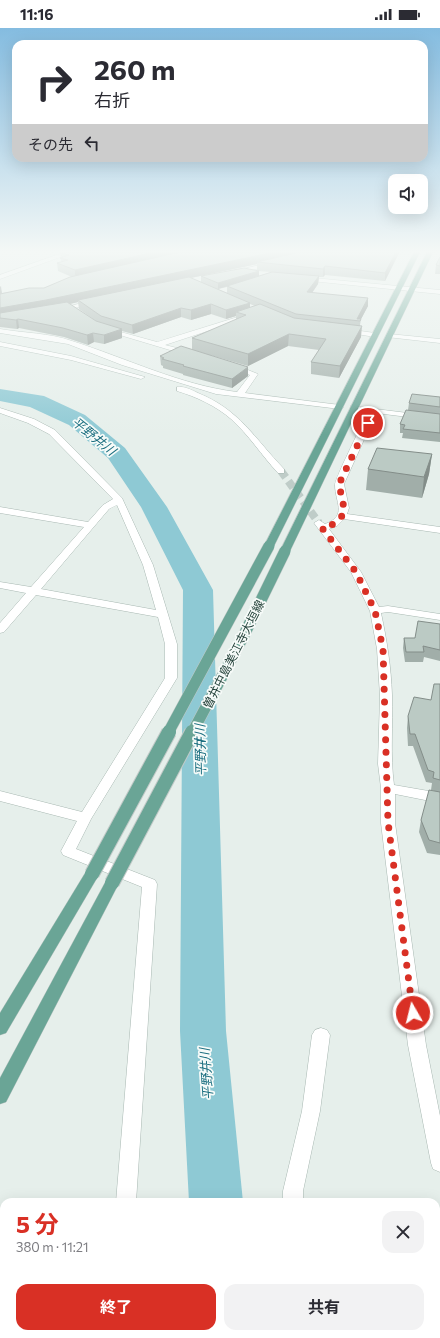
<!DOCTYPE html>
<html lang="ja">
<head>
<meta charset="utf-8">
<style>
  body { margin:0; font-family:Commissioner,"Noto Sans JP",sans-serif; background:#f2f2f3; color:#2b2b33; height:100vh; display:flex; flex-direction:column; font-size:15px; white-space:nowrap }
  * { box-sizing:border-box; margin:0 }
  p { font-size:13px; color:#7c7c81 }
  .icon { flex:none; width:22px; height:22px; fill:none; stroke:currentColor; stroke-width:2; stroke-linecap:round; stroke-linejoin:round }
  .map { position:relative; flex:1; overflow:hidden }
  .details { position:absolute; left:0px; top:1170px; width:440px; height:140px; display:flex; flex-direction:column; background:#fff; border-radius:12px 12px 0 0; box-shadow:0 4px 16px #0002 }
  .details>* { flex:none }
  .guide { position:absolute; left:12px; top:12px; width:416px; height:122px; border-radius:12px; box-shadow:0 4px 16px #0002; background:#fff; color:#2b2b33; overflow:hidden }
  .fabs { position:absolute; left:388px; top:146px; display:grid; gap:8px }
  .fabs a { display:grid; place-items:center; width:40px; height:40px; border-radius:8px; background:#fff; box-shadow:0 4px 16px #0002; font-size:20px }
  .pin { position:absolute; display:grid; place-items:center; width:34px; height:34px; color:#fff; margin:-17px; border:2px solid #fff; border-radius:50%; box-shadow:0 1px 4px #0007 }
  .me { position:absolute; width:44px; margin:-22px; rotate:352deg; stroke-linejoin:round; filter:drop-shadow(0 0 3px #0008) }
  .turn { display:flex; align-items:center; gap:14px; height:84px; padding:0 16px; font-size:18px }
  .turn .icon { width:52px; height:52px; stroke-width:2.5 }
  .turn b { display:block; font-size:28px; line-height:34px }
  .then { display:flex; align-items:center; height:38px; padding:0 16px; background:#0003; gap:8px; font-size:15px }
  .round { display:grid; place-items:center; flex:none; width:42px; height:42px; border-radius:12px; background:#f2f2f3 }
  .overview { display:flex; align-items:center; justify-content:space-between; height:68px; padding:0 16px }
  h1 { font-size:24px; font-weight:700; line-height:30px; color:#d93025 }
  .action { display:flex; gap:8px; margin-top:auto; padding:8px 16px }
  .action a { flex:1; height:46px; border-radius:12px; background:#d93025; color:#fff; font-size:16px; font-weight:700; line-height:46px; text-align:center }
  .action a+a { background:#f2f2f3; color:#2b2b33 }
  .status { display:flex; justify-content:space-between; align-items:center; height:28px; padding:0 20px; background:#fff; direction:ltr }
  .status svg { height:11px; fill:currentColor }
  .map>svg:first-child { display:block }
</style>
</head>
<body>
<div class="status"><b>11:16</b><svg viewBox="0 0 49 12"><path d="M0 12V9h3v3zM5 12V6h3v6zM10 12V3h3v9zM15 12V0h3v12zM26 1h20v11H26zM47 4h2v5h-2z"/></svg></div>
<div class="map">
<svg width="440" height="1310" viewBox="0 0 440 1310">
  <rect width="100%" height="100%" fill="#e6efeb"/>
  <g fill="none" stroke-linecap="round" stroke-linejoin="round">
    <path fill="#8ec9d4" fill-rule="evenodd" d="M0,361L44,368L85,387L125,420L167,479L213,562L226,1003L243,1174H189L180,1003L183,562L141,479L108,430L69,397L30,379L0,373Z
      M197,1306H255V1310H197Z"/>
    <path stroke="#bfccc8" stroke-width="8" stroke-dasharray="8 4.5" stroke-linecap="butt" d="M281,443L319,495"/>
    <defs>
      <path id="minor" d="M65,224H74L0,251V247Z
        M272,234L274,235V237L234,246L231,244Z
        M303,249L440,262V266L301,252L300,251Z
        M94,272L97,274L96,275L58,284L55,282Z
        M251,285L254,287L253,288L165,317L193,324L194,326L190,328L103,302L106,300L157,314Z
        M0,301C23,305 50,305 72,313C126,330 180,357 237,364L250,347L230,340L229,338L233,336L258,346L245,365L340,377L344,379L340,381L216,366L122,337L68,316L0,305Z
        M346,301L375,305L379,307L375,309L344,304V302Z
        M389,306L440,311V315L387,309V307Z
        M0,314L71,328L145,349L141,351L71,332L0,318Z
        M177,359C184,358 192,362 198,365C240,382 254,410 284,441V445H278C262,428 249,407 231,391C216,378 197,369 177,363Z
        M351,378L440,389V393L376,385L344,456L349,480L347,486L440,499V505L344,491L337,498L329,501L361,544L379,579L388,578L440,586V592L388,584L381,585C387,613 391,639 392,667C393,697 390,727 394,757L440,765V775L395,766V795L426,1017L440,1088V1144L433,1141L431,1135L408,1017L381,795V760L378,736L380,668L377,621L370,583L351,544L314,495L319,492L325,496C348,488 335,474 335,457C335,450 363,395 368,384L351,382Z
        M0,380L34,391L55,402L122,470L153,537L177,616V650L91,791L76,821L155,852L157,856L136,1174H116L142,859L63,827L61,823L77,793L0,773V763L82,784L165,650V616L158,589L36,567L4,604L0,605V595L26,565L0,560V554L31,559L84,499L0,485V479L88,494L103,477L113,471L49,406L28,395L0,385ZM117,477L143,537L156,582L41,561L109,481Z
        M321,1000L327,1002L330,1007L320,1083L303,1163V1174H283V1163L302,1083L312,1007L315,1002Z
        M120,1306H142V1310H120Z
        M299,1306H321L322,1310H300Z"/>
      <path id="major" d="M414,224H420L274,518L269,521L265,520L264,518Z
        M427,224H433L290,523L289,525H281L280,523Z
        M92,840L97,842L99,846L97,850L6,1005L0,1007V985L87,842Z
        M112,849L117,851L119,855L6,1074L0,1076V1050L107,851Z"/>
    </defs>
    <use href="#minor" stroke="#a8b8b2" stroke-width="1"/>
    <use href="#major" stroke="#c2cac8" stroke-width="1"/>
    <use href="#minor" fill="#fff" fill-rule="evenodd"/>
    <use href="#major" fill="#6aa596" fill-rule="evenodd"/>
    <defs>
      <path id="major-bridge-far1" d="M168,705L269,518
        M192,705L243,609L285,523"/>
      <path id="major-bridge" d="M92,846L169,704
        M112,855L192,704"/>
    </defs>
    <use href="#major-bridge-far1" stroke="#c2cac8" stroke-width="12" stroke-linecap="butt"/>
    <use href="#major-bridge" stroke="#c2cac8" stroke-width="16" stroke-linecap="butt"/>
    <use href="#major-bridge-far1" stroke="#6aa596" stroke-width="11"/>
    <use href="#major-bridge" stroke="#6aa596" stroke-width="14"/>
  </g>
  <path fill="#a1aea9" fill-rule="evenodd" d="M60,224H399L398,227L385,253L325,247L323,249H319L318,256L312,265L368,270V278L361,291L360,297L361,309L339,350L311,346V334L319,322L288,318L248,338L210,327L248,348L232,360L183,347V346L163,340V338L161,337L160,328L192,322V310L236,292V288L226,291L211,286L191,292L181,289L133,306L122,303V310L104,316L94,314L88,317L64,309L19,300L17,301L0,299V258L2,265L44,260L72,249L58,243L57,235L61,234ZM257,236V243L201,248V254L191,250ZM258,243L271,244L259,248ZM227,259V265L218,261ZM78,274L79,281L96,293L70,276ZM250,276L255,278L250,280Z
    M440,229V246H435L436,237Z
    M440,369V414L402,410L403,405H400V396L408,382L409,375Z
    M432,426L429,446L422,470L366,462L368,441Z
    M440,596V633L424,629L423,634H405L403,620L404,610H415Z
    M440,656V827L427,825L419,804L421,792L434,763L431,762L432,755L426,754L413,718H408L407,700L408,688L431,672Z"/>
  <path fill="#838d89" d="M155,224H190L75,250V242Z
    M275,224H313L257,234V236L80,273L78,272V274L47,281L0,289V280Z
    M396,224H399L398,227L385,253V245Z
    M325,238V247L323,249V241Z
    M259,243V249L218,261V255Z
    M319,248L318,256L307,272V264Z
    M1,258L2,267L0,268V259Z
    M368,270V278L360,293L357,291Z
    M250,275V284H236V288L226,291V282Z
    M211,276V286L191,292V282Z
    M181,280V289L133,306L132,297Z
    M18,291L19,300L17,301L16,292Z
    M362,298L361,309L339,350L340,338Z
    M122,301V310L104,316V307Z
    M93,305L94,314L88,317L87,307Z
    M289,306L288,318L248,338V326Z
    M248,339V348L232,360V351Z
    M432,426L429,446L422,470L424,449Z"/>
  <path fill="#bbcac4" stroke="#838d89" d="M60,224H155L75,242L57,235L68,232L60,230L69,227Z
    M180,224H275L46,272L0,280V266L29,260H44L70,249Z
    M300,224H396L385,245L325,238L323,241L257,234Z
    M440,229V238L436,237Z
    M244,240L259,243L218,255L201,248Z
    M272,244L319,248L307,264L368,270L357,291H361L360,293L296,286L227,258Z
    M189,249L250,275L226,282L211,276L191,282L181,280L132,297L101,288L78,272Z
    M67,274L96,293L122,301L104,307L93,305L87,307L63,300L18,291L16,292L0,290V285Z
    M260,276L294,290L362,298L340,338L311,334L326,311L289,306L248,326L192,310L246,287L236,284Z
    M181,318L248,339L232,351L183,338L184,337L162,331L164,330L160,328Z
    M412,366L440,369V379L409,375Z
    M406,382L440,386V405L403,401L405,397L400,396Z
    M377,420L432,426L424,449L368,441Z
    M418,593L440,596V622L423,618L424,624H406L404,610H415Z
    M434,656H440V752L433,750L434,744L428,742L415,706H410L408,688L414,669L431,672Z
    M429,762L440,764V815L429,812L421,792Z"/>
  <linearGradient id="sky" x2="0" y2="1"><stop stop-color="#84bce0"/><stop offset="0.55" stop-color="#f4f8f6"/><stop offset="1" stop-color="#f4f8f6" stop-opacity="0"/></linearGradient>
  <rect width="440" height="407" fill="url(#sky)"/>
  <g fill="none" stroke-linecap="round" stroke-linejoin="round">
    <path stroke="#d93025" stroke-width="7" stroke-dasharray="0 12.6" d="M368,395L339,456L344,480L342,488L334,496L322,500L356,544L375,583L383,621L388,794L413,985"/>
  </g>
  <g text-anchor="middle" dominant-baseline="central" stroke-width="3.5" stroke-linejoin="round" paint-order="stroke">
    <g font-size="12" fill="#24423a" stroke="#f7fbf9">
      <text transform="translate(233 626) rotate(-63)">曽井中島美江寺大垣線</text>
    </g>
    <g font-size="13" font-style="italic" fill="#1c6f80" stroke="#f7fbf9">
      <text transform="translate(94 408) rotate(39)">平野井川</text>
      <text transform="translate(200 722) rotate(-91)">平野井川</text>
      <text transform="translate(206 1046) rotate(-94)">平野井川</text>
    </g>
  </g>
</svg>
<div class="fabs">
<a><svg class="icon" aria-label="sound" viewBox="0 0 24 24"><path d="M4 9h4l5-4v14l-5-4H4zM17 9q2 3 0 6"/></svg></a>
</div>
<div class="pin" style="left:368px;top:395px;background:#d93025"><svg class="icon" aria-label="arrive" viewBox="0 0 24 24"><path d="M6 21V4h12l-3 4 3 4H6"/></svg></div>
<svg class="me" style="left:413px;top:985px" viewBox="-20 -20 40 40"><circle r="17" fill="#d93025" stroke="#fff" stroke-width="3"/><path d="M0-11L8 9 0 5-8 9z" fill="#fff"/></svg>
<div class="guide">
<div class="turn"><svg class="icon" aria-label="right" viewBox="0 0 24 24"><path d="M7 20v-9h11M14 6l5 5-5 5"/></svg><div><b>260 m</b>右折</div></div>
<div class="then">その先<svg class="icon" aria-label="left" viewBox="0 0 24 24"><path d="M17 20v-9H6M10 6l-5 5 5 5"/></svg></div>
</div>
<section class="details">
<div class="overview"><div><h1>5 分</h1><p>380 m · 11:21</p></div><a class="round"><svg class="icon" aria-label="close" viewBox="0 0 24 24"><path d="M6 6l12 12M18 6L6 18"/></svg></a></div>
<div class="action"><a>終了</a><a>共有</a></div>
</section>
</div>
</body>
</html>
